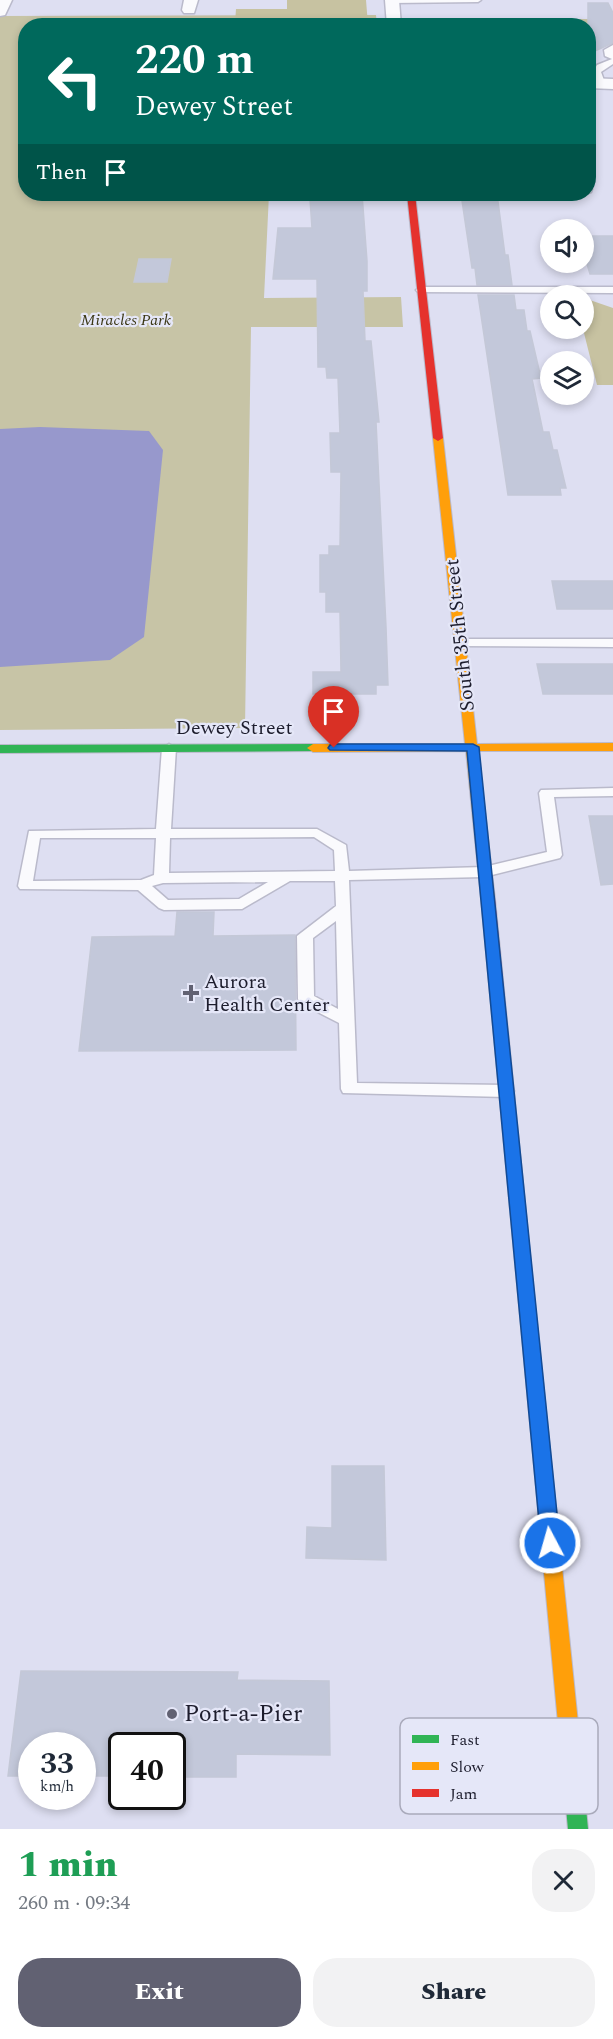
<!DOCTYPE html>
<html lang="en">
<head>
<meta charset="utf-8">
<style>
  body { margin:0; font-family:Spectral,serif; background:#f2f2f3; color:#1f2937; height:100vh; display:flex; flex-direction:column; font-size:22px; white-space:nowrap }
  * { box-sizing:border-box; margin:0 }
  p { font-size:20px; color:#747a83 }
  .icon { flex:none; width:33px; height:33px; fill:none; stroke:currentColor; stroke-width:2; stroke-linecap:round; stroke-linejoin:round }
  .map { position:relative; height:1829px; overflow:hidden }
  .sheet { display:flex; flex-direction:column; background:#fff; flex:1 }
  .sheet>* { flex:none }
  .hud { position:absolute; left:18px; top:18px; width:578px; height:183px; border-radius:24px; box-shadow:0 3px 9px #0003; background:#00695c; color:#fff; overflow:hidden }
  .buttons { position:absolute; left:540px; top:219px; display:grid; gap:12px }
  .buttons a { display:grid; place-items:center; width:54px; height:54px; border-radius:50%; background:#fff; box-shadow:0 3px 9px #0003; font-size:30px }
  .speed { position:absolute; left:18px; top:1732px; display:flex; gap:12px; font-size:30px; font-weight:700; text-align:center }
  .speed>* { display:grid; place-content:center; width:78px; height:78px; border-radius:50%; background:#fff; box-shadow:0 3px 9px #0003; line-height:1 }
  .speed small { font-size:15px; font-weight:400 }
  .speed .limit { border:3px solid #111; border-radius:9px; background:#fff; color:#111 }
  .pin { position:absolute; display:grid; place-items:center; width:51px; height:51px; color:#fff; margin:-62px -26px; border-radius:50% 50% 50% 0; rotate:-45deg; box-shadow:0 0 6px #0007 }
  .pin .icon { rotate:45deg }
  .me { position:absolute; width:66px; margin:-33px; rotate:354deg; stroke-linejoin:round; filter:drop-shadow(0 0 4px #0008) }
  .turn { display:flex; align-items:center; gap:21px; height:126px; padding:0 18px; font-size:27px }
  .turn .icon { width:78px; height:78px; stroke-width:2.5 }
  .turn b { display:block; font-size:42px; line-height:51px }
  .then { display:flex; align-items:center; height:57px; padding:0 18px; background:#0003; gap:12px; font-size:22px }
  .round { display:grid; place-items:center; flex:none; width:63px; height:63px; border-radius:24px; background:#f2f2f3 }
  .head { display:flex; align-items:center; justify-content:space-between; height:102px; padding:0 18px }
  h1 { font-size:36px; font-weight:800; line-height:45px; color:#1e9e55 }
  .action { display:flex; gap:12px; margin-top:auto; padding:12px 18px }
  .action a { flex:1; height:69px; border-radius:24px; background:#616172; color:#fff; font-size:24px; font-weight:800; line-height:69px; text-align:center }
  .action a+a { background:#f2f2f3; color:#1f2937 }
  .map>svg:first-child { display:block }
</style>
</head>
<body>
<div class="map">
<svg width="613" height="1829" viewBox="0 0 613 1829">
  <rect width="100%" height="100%" fill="#dedff2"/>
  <path fill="#c7c4a6" d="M376,15L377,25L26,26V194H269L264,298L401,297L403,327H251L245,728L0,730V16Z
    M502,19H613L588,26L504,25Z"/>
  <path fill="#c7c2a1" d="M287,0H366L368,25L248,26L235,23L236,9H287Z
    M584,298L613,308V385H597L583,329Z"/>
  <path fill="#9798cc" d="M40,427L149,431L163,450L144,637L110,660L0,667V429Z"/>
  <path fill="#c3c8da" stroke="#c4c8d7" stroke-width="1.5" d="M588,3H608L613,13V43L588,54Z
    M322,194H362L367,261V291H363L365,341H371L379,422H376L386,627L388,685H376V694H313V672H341L340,612H326V592H320V555H329V546H340L341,472H331L330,433H340L338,378H327L326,367H318L317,279H273L278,228H312L310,199H322Z
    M461,194H497L505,255H508L512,285H477L475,268H472Z
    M584,236H613V274H590L587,264H584Z
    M139,259H171L167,282H134Z
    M478,295H514L516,310H524L527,331H530L541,378L532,379L543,432H549L553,450H557L566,488H560L561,495H508Z
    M552,581H613V609H557Z
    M537,664H613V694H543Z
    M589,816H613V884L601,885Z
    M177,912H214L213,936L295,935L296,1050L79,1051L92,937L175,936Z
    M332,1466H384L386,1560L306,1558L307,1527L332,1528Z
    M21,1671L238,1672L237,1680L329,1681L330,1755L236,1754V1777H172V1746H122V1776H82V1746H32V1776H8Z"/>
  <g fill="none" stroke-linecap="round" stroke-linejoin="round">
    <defs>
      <path id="lane" d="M389,0H481L478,2L392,3Z
        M613,45V64L601,72L605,83L598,85L593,72L597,65L612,59L605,56L604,50Z
        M588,186L592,189L591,192L588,193Z
        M421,287H613V293L418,292L416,290Z
        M462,639H613V647L458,646L456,643L458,640Z
        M169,744L176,748L171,829H317L346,845L349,871L484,867L547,852L539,793L541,790L613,788V796L554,797L562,855L560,858L484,877L349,880L357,1083L506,1085L512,1087L514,1091L512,1095L506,1097L343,1093L341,1089L339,1023L300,1003L298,999L297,936L336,906L335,881H290L242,909L164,910L159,908L138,890L20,889L18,886L29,831L156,829L162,748ZM314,837L334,850L335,871L169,873L170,838ZM40,838H156L154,875L141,880L33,881ZM268,882L239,899L168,900L152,886L163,883ZM336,921L338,1009L314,996L313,938Z"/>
      <path id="street" d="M0,0H12L5,15L0,16Z
        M184,0H198L194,13H184L182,10Z
        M385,0H399L401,26H387Z
        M588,78L613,79V89L588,88Z"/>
      <path id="fast" d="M313,744L317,745L319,748L317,751L0,753V745Z
        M568,1713L575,1716L578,1723L588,1829H568L558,1723L561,1716Z"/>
      <path id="slow" d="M438,435L443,438L477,744L613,743V751H478L495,899L488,903L481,899L466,751L313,752L307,748L313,744H465L433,438Z
        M524,1267L530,1269L532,1274L578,1723L575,1730L568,1733L561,1730L558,1723L516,1274L518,1269Z"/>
      <path id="jam" d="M407,194H415L443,438L438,441L433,438Z
        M488,895L495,899L532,1274L530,1279L524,1281L518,1279L516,1274L481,899Z"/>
    </defs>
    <use href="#lane" stroke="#babacb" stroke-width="3"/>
    <use href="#street" stroke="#babacb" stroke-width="3"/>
    <use href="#fast" stroke="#babacb" stroke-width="2"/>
    <use href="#slow" stroke="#babacb" stroke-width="2"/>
    <use href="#jam" stroke="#babacb" stroke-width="2"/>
    <use href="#lane" fill="#fafafd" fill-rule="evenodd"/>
    <use href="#street" fill="#fafafd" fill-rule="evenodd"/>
    <use href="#fast" fill="#30b455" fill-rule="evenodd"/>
    <use href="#slow" fill="#ff9f0a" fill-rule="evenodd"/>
    <use href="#jam" fill="#e5322d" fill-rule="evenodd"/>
  </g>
  <path fill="#1a73e8" stroke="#114b97" stroke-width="1.5" d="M334,744H473L479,747L560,1543L557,1549L550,1552L544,1549L541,1543L467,751L330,750L328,748L330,745Z"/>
  <g fill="#616172" stroke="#e5e7f8" stroke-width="2">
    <path d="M188 984h6v6h6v6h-6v6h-6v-6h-6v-6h6z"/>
    <circle cx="172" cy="1714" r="6"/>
  </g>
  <g text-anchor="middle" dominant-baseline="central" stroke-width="4.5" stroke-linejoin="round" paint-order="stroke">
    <g font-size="16" font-style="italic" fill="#3b3715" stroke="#e5e7f8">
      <text x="126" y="320">Miracles Park</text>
    </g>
    <g font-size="20" fill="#1d1d2d" stroke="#e5e7f8">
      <text transform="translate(460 635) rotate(-96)">South 35th Street</text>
      <text x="234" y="728">Dewey Street</text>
    </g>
    <g font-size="20" fill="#1d1d2d" stroke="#e5e7f8" text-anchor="start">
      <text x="204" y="982">Aurora<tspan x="204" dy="23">Health Center</tspan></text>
    </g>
    <g font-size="24" fill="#1d1d2d" stroke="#e5e7f8" text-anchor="start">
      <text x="184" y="1714">Port-a-Pier</text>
    </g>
  </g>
  <rect x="400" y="1718" width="198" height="96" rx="9" fill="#e5e7f8" stroke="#a9aabb" stroke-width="1.5"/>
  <rect x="412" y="1735" width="27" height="8" fill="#30b455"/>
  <rect x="412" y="1762" width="27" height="8" fill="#ff9f0a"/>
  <rect x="412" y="1789" width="27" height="8" fill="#e5322d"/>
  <g font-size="16" fill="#1d1d2d">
    <text x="450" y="1745">Fast</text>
    <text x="450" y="1772">Slow</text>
    <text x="450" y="1799">Jam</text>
  </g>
</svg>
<div class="buttons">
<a><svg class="icon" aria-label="sound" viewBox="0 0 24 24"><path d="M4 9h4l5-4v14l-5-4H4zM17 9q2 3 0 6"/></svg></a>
<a><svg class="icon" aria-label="search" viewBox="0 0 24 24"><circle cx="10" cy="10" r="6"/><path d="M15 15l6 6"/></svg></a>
<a><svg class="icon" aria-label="layers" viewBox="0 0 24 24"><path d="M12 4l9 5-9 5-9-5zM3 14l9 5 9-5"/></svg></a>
</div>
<div class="speed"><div>33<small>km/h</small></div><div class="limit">40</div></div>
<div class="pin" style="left:334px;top:748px;background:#d93025"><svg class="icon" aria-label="arrive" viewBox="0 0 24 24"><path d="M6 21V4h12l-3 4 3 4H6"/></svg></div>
<svg class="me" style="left:550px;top:1543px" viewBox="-20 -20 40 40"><circle r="17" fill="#1a73e8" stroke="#fff" stroke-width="3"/><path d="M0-11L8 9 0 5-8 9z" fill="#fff"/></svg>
<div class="hud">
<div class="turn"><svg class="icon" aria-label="left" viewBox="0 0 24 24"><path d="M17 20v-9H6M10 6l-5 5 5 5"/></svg><div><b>220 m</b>Dewey Street</div></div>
<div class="then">Then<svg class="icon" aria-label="arrive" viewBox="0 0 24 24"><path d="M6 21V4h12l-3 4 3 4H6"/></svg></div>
</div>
</div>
<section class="sheet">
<div class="head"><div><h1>1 min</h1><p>260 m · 09:34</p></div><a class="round"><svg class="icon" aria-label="close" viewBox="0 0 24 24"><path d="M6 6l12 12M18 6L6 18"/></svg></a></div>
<div class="action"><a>Exit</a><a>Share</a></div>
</section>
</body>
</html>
